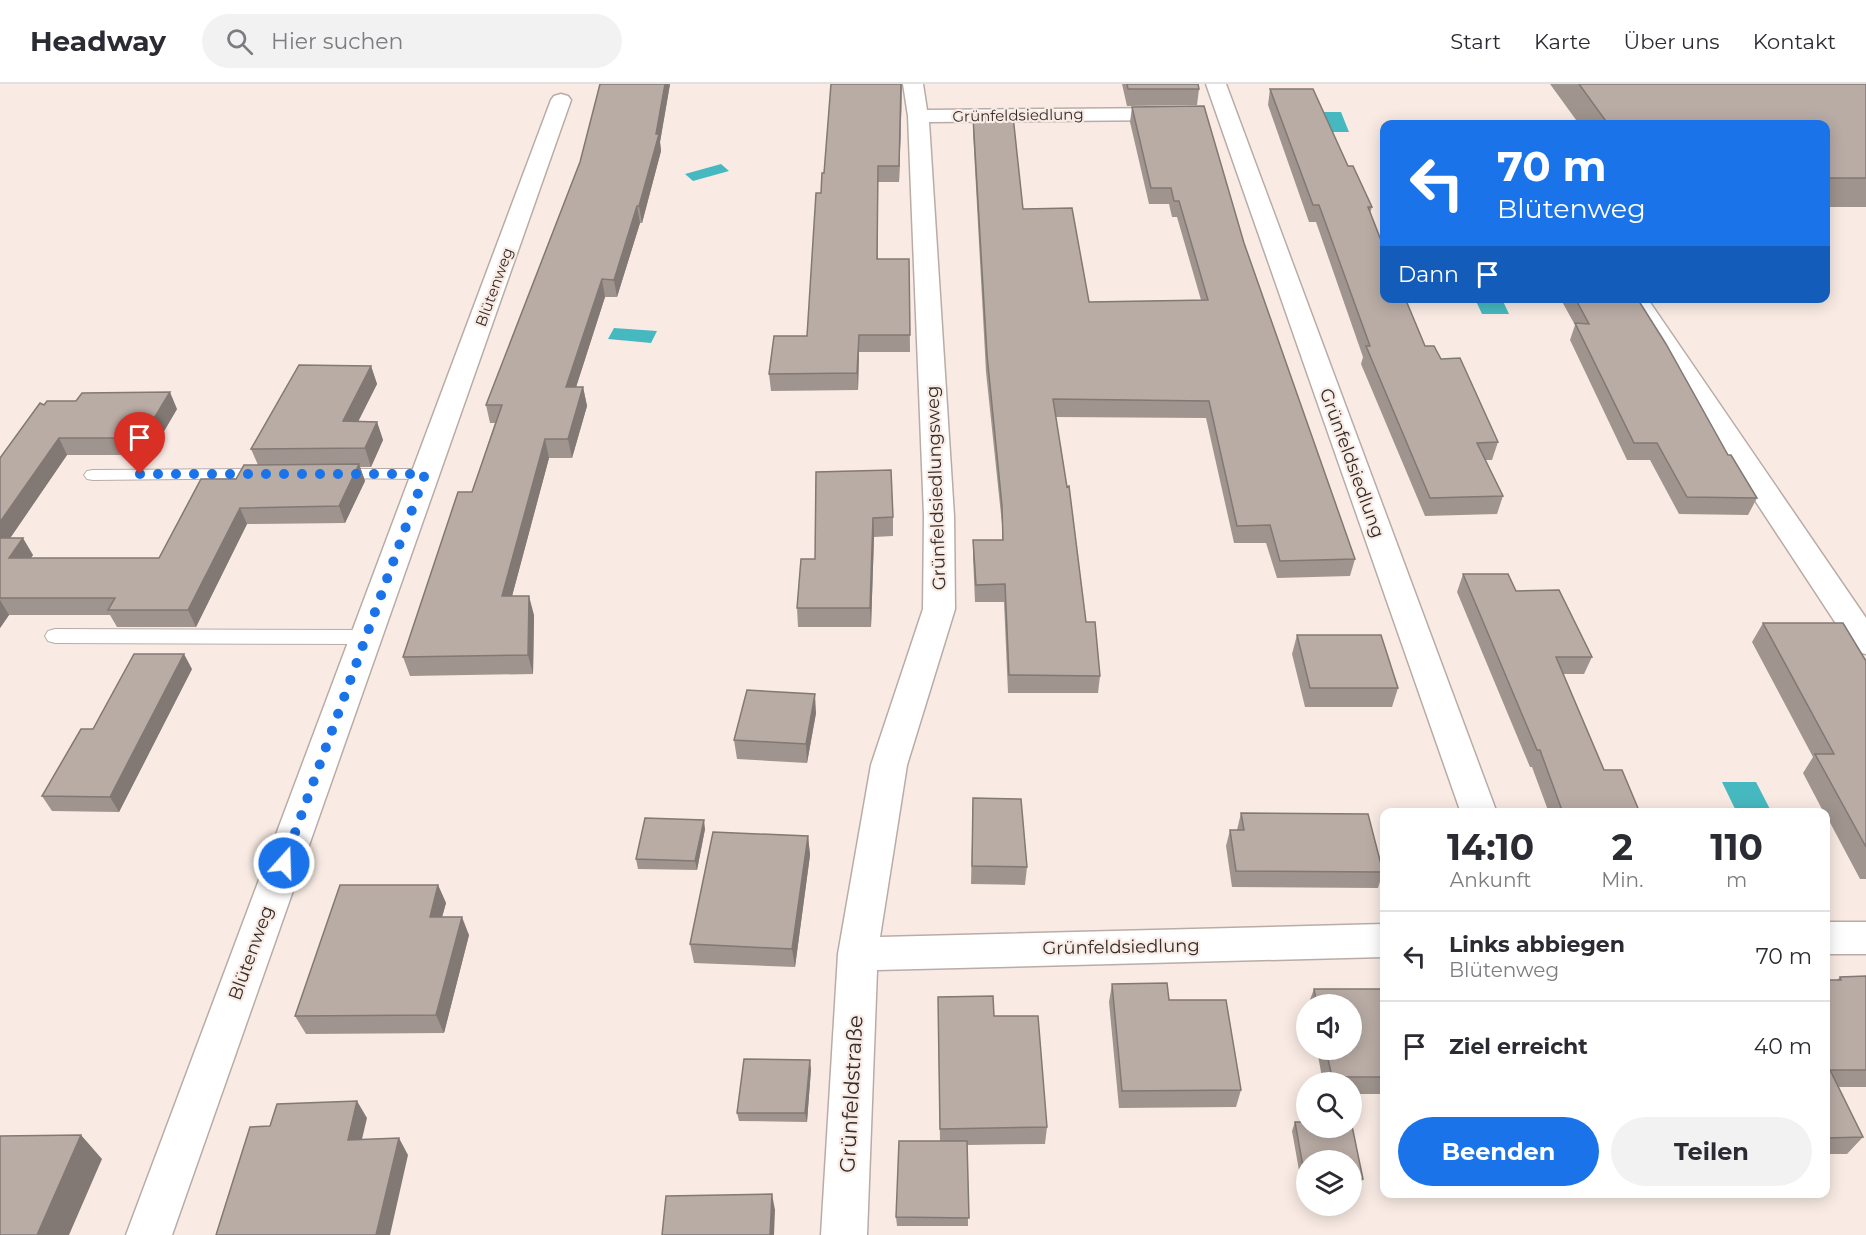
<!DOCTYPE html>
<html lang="de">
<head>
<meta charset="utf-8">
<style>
  body { margin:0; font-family:Montserrat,sans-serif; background:#f2f2f3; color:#2b2b33; height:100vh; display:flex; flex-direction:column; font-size:22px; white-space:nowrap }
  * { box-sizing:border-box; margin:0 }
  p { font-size:20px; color:#7c7c81 }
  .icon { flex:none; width:33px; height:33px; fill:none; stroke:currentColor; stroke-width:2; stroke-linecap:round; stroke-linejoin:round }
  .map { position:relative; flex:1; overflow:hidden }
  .panel { position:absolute; left:1380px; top:724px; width:450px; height:390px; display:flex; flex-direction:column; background:#fff; border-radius:12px; box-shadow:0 3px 15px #0003 }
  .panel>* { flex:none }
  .hud { position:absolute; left:1380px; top:36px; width:450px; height:183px; border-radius:12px; box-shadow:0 3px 15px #0003; background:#1a73e8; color:#fff; overflow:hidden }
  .fabs { position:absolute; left:1296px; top:910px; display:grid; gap:12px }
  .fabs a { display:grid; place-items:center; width:66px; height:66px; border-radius:50%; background:#fff; box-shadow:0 3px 15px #0003; font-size:30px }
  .pin { position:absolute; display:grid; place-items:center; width:51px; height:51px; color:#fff; margin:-62px -26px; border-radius:50% 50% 50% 0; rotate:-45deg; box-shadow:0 0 6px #0007 }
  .pin .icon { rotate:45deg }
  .me { position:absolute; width:66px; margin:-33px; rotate:20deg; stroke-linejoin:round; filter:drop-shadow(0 0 4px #0008) }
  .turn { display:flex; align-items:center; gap:21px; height:126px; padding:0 18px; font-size:27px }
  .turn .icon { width:78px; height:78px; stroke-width:2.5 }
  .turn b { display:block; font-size:42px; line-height:51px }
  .then { display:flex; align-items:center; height:57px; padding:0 18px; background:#0003; gap:12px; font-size:22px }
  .eta { display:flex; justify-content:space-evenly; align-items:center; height:102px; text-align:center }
  .eta b { font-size:36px; font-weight:700; line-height:42px }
  .cta { display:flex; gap:12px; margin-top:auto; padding:12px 18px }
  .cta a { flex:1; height:69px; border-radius:36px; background:#1a73e8; color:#fff; font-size:24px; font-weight:700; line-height:69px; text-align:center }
  .cta a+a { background:#f2f2f3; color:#2b2b33 }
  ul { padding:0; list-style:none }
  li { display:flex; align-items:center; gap:18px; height:90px; padding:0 18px; border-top:2px solid #e1e1e2 }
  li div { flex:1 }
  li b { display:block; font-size:22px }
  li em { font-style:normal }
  header { display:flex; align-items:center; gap:36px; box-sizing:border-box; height:84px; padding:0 30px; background:#fff; border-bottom:2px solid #e1e1e2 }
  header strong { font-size:28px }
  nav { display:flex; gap:33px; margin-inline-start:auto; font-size:21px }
  .search { width:420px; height:54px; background:#f2f2f3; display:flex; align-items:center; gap:15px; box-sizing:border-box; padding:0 21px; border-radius:33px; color:#7c7c81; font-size:22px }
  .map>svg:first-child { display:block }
</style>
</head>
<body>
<header>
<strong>Headway</strong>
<div class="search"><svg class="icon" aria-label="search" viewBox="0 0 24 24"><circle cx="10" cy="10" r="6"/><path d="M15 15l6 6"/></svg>Hier suchen</div>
<nav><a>Start</a><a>Karte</a><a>Über uns</a><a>Kontakt</a></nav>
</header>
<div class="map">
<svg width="1866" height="1151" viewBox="0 0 1866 1151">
  <rect width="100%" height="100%" fill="#f9ebe4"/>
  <path fill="#46b9c0" d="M1320,28H1341L1349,48H1328Z
    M721,80L729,87L693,97L685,90Z
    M1475,215H1502L1509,230H1482Z
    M614,244L657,247L651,259L608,255Z
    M1722,698H1756L1772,729H1737Z"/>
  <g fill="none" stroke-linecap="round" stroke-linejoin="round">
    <defs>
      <path id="lane" d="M264,385L270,386L273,390L270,394L93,396L87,395L84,391L87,387L93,386Z
        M335,385H425L431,386L434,390L431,394L425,395L329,394L326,390L329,386Z
        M55,545L366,546L373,548L376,553L373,558L366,560L55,559L48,557L45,552L48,547Z"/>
      <path id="street" d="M903,0H923L927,26L1175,24L1182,26L1185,30L1182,34L1175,36L929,38L954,432L955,525L907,681L880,853L1384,840V873L877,886L867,1151H821L838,870L871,681L923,525L924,432L908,32Z
        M1206,0H1226L1497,729H1461Z
        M561,10L568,12L571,16L172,1151H126L551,16L554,12Z
        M1622,214H1647L1866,534V570L1854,567Z
        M1826,838H1866V870H1826Z"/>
    </defs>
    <use href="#lane" stroke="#b9aca6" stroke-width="2"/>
    <use href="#street" stroke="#b9aca6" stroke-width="3"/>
    <use href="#lane" fill="#fff" fill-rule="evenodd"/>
    <use href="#street" fill="#fff" fill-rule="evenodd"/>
  </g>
  <path fill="#9f948e" d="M600,0H670L660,58L661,67L642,139H640L617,213H605L576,303H583L587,322L572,374H549L512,512L534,531L533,590L410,592L403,573L472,408L495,339H490L486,321L580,78Z
    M902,0L899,98H878V175H909L910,268H859L858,306L771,307L769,290L807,252L821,109L824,89Z
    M1122,0H1198L1199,5L1197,21L1127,22Z
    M1550,0H1866V123H1826V40H1579Z
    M1270,5L1348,82L1372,123L1370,129L1425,262L1441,275L1498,358L1492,376H1485L1503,412L1497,430L1425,432L1361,280L1363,273L1316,138H1309L1268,21Z
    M1132,23L1244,159L1355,475L1350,492L1277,494L1266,459H1234L1206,334L1056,333L1086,538L1100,592L1098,609H1008L1004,518H975L973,473V456H1002V440L986,288L973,48V33L1023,125L1089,218L1201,216L1177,133H1172L1169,120H1149L1130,38Z
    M1560,214H1637L1728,371L1757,414L1748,431L1679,430L1650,376H1627L1570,256L1575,241Z
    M371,282L377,300L358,337L377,338L383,356L371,383H360L365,397L345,439L247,440L196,543H117L110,531H9L0,544V374L44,321L177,325L150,371H67L10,454L33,471L31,474H159L236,395L258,381L251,365Z
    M816,388L893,433V452L874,453L871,543H798L797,524L815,475Z
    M1463,490L1516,507L1592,573L1584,590H1563L1604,686L1640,729H1549L1532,683H1530L1457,508Z
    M1763,539L1866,577V795H1860L1826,731V729H1824L1803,689L1813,673L1752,558Z
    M1297,551L1398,604L1392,623H1305L1292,570Z
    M192,585L119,728L52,727L42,712L93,645Z
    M816,629L807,679L737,675L734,656Z
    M973,714L1027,783L1025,801L971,800Z
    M1241,729L1383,788L1378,804L1232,803L1226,762L1230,746H1237Z
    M705,745L697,786L638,785L636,775Z
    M808,752L810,771L795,883L694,879L690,860Z
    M438,801L446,819L442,833L469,851L444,949L306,950L295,932Z
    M1866,892V1003H1838L1863,1053L1847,1070H1826V896H1837L1840,893Z
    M1112,900L1169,916L1241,1006L1236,1023L1119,1024L1109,918Z
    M1314,905H1384V1010H1352V999H1323L1317,966H1352V921H1308Z
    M938,931L994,932L1047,1043L1045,1060L967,1061L968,1142H897L896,1133L940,1057Z
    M811,985L807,1038L739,1037L737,1029Z
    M1295,1038H1306V1044H1352V1042L1363,1095L1359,1104L1352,1103V1077H1306V1103H1302L1292,1047Z"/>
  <path fill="#827874" d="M665,0H670L660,58L661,67L642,139L639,122L656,50Z
    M902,0V7L899,98V82Z
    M637,122L640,139L617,213L614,196Z
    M602,195L605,213L570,322L566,303Z
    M859,251V268L858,306L857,289Z
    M371,282L377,300L349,356L343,337Z
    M583,303L587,322L572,374L568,355Z
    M170,308L177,325L150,371L142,354Z
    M377,338L383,356L371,383L365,364Z
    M59,354L67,371L0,469V438Z
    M545,355L549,374L507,531L502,512Z
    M359,380L365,397L345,439L339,422Z
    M240,424L247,440L196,543L188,526Z
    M873,434L874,453L871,543L870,524Z
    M23,454L33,471L19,491L9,474Z
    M529,512L534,531L533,590L528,571Z
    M0,516L9,531L0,544Z
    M184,570L192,585L119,728L110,713Z
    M815,610L816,629L807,679L806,660Z
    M704,736L705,745L697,786L695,777Z
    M808,752L810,771L795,883L792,865Z
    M438,801L446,819L437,851L430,833Z
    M462,833L469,851L444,949L436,931Z
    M810,976L811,985L807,1038L805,1029Z
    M357,1017L367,1034L358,1072L348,1056Z
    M81,1051L102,1075L69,1151H37Z
    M399,1054L408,1071L390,1151H376Z
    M772,1110L775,1126L774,1151H770Z"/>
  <path fill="#b9aca5" stroke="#827874" stroke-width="1.5" d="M600,0H665L656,50H659L639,122H637L614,196L602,195L566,303H583L568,355H545L502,512H529L528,571L403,573L458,408H472L502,321H486L580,78Z
    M831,0H901L899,82H878L877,175H909L910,251H859L857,289L769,290L774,252H807L816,109H821L822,89H824Z
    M1127,0H1198L1199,5H1128Z
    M1579,0H1866V94H1826V40H1608Z
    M1270,5H1313L1348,82H1353L1372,123H1368L1384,164V214H1405L1425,262H1434L1441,275L1460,274L1498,358L1477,359L1503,412L1430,414L1366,262H1370L1319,121H1313Z
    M1204,22L1244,159L1355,475L1280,477L1270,441L1237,442L1209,317L1053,315L1067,403L1069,402L1086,538H1095L1100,592L1009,591L1005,500L976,501L973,456H1003L1002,422L987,271L973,33L1013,32L1023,125L1072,124L1089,218L1208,216L1179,117H1174L1171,104H1151L1132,23Z
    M1575,214H1637L1666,260L1728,371H1731L1757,414L1687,413L1657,359H1634L1575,239L1589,240Z
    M299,281L371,282L343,337L377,338L365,364L251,365Z
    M170,308L142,354H59L0,438V374L40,319L44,321L47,317H76L82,309Z
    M359,380L339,422L240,424L188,526H108L115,514H0V454H23L9,474H159L201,395H236L244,381Z
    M891,386L893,433L873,434L870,524H797L801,475H815L816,388Z
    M1463,490H1508L1516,507L1559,506L1592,573H1556L1604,686H1622L1640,729H1563L1540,666H1537Z
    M1763,539H1843L1866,577V763L1815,670H1834Z
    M1297,551H1381L1398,604H1310Z
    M134,570H184L110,713L42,712L81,645H93Z
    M747,606L815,610L806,660L734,656Z
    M973,714L1021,715L1027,783L972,782Z
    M1241,729L1368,730L1383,788L1236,787L1230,746H1244Z
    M645,734L704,736L695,777L636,775Z
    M713,748L808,752L792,865L690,860Z
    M340,801H438L430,833H462L436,931L295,932Z
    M1866,892V986H1830L1863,1053L1826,1054V896H1841L1840,893Z
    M1167,899L1169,916H1226L1241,1006L1122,1007L1112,900Z
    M1314,905H1384V993H1332L1326,966H1352V921H1317Z
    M993,912L994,932H1038L1047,1043L940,1045L938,913Z
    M744,975L810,976L805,1029H737Z
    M357,1017L348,1056L399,1054L376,1151H216L250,1043L270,1042L277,1020Z
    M1295,1038H1306V1044H1352V1042L1363,1095H1352V1077H1306V1094H1305Z
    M81,1051L37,1151H0V1052Z
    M899,1057H967L969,1134L896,1133Z
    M772,1110L770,1151H662L666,1112Z"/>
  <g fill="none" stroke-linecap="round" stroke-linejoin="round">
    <path stroke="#1a73e8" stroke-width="10" stroke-dasharray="0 18" d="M140,390H425L284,779"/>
  </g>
  <g text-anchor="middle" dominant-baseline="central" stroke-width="4.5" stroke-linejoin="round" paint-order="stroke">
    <g font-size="15" fill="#322c2a" stroke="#f9ebe4">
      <text transform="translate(1018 31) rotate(-1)">Grünfeldsiedlung</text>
      <text transform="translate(494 203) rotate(-70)">Blütenweg</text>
    </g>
    <g font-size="18" fill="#322c2a" stroke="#f9ebe4">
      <text transform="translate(1352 379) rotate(70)">Grünfeldsiedlung</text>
      <text transform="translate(936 404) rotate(-92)">Grünfeldsiedlungsweg</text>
      <text transform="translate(1121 863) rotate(-1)">Grünfeldsiedlung</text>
      <text transform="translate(251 869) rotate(-70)">Blütenweg</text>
    </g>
    <g font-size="21" fill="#322c2a" stroke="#f9ebe4">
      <text transform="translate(851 1010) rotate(-87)">Grünfeldstraße</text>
    </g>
  </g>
</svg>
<div class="fabs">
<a><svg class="icon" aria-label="sound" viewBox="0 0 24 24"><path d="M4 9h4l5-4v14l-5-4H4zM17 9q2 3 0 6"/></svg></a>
<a><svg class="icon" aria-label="search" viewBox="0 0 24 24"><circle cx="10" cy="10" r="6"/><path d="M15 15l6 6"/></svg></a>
<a><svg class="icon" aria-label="layers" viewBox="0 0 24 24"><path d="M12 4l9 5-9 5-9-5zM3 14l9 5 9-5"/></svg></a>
</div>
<div class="pin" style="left:140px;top:390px;background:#d93025"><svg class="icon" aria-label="arrive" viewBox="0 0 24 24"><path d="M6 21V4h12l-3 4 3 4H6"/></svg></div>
<svg class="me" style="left:284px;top:779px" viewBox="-20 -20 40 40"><circle r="17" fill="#1a73e8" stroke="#fff" stroke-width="3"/><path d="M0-11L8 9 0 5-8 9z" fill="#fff"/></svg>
<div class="hud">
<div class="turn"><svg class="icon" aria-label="left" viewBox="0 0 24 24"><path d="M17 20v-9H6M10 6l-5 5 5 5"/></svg><div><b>70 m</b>Blütenweg</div></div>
<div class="then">Dann<svg class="icon" aria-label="arrive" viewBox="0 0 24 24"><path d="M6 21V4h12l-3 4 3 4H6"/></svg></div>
</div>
<section class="panel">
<div class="eta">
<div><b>14:10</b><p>Ankunft</p></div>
<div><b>2</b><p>Min.</p></div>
<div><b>110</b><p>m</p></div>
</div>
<ul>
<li><svg class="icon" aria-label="left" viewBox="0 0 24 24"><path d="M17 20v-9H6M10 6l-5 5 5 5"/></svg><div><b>Links abbiegen</b><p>Blütenweg</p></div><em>70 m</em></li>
<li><svg class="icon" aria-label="arrive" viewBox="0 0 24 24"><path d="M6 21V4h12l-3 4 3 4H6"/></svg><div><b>Ziel erreicht</b></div><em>40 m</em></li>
</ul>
<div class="cta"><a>Beenden</a><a>Teilen</a></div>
</section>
</div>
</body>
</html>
